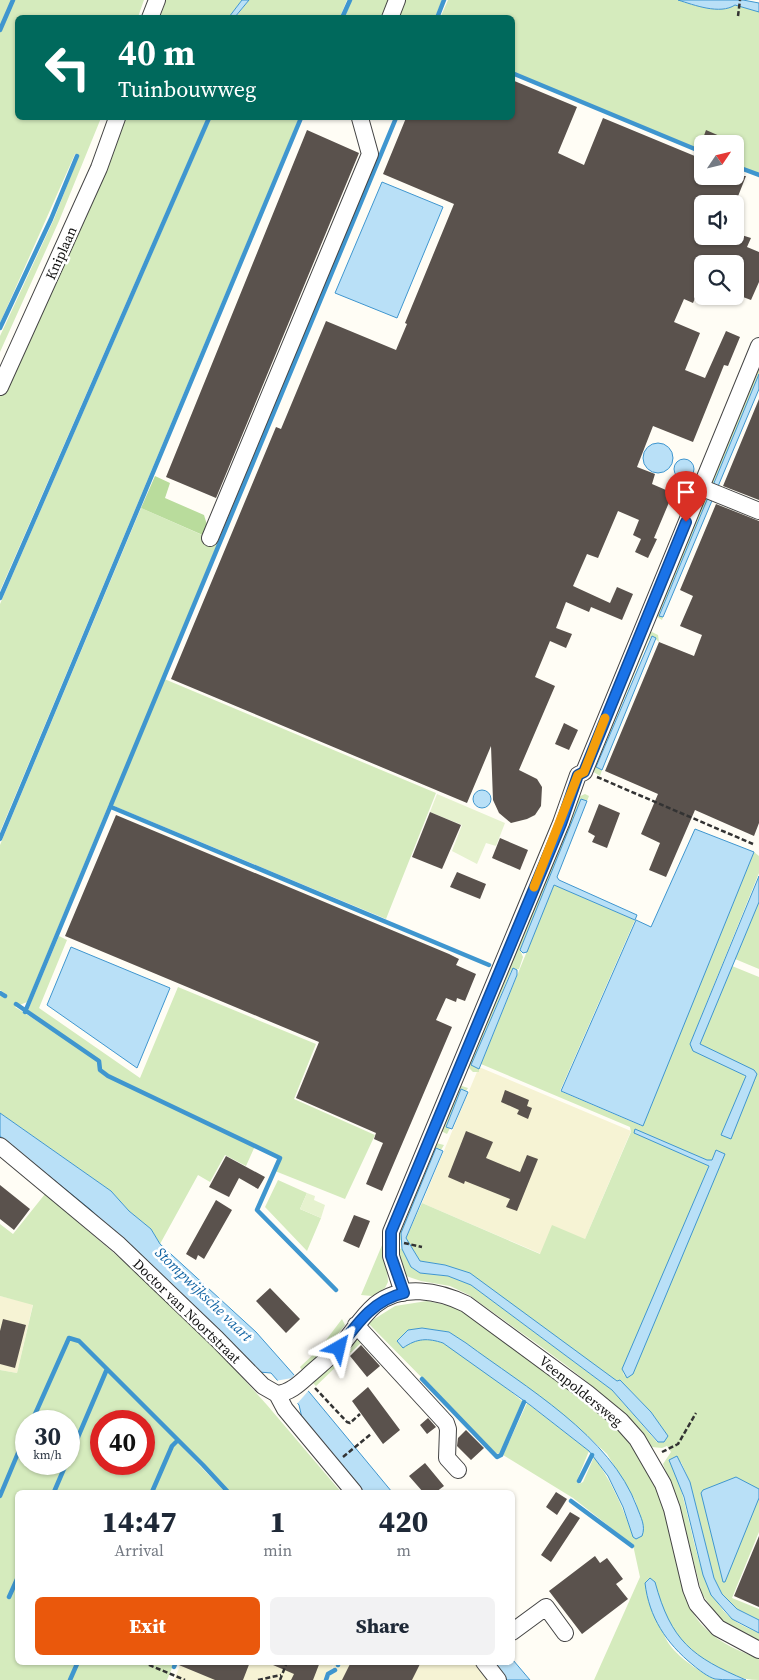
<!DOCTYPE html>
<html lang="en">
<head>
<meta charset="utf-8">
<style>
  body { margin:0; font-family:"Source Serif 4",serif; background:#f2f2f3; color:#1f2937; height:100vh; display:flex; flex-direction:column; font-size:19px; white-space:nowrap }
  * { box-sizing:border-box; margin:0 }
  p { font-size:16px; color:#747a83 }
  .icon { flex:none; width:28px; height:28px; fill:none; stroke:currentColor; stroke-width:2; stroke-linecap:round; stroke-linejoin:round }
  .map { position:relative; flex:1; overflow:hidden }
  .sheet { position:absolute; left:15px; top:1490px; width:500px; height:175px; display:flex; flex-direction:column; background:#fff; border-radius:8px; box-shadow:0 1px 4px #0004 }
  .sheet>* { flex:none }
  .banner { position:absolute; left:15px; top:15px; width:500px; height:105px; border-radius:8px; box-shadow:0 1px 4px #0004; background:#00695c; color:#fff; overflow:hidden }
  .needle { width:32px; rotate:55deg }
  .tools { position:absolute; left:694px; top:135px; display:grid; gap:10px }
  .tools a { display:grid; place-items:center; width:50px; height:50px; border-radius:8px; background:#fff; box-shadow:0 1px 4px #0004; font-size:25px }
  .speed { position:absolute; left:15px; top:1410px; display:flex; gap:10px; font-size:25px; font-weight:700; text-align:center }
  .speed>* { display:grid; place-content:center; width:65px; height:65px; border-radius:50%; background:#fff; box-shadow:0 1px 4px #0004; line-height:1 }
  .speed small { font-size:12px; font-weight:400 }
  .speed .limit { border:8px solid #d22; background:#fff; color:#111 }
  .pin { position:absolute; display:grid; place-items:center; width:42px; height:42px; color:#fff; margin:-51px -21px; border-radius:50% 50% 50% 0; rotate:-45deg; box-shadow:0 0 5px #0007 }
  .pin .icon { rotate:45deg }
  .me { position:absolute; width:55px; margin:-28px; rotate:37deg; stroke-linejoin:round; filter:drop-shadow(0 0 4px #0008) }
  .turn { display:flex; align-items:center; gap:18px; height:105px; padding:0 20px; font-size:22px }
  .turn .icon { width:65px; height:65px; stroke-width:2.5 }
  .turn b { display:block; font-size:35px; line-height:42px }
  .eta { display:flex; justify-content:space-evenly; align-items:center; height:85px; text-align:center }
  .eta b { font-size:30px; font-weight:800; line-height:35px }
  .button { display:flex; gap:10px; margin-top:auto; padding:10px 20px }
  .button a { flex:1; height:58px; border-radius:8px; background:#ea580c; color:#fff; font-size:20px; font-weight:800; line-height:58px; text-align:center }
  .button a+a { background:#f2f2f3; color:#1f2937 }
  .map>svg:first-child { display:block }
</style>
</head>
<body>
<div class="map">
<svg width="759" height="1680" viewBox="0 0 759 1680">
  <rect width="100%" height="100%" fill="#fffdf5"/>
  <path fill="#f6f3d4" d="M479,1067L631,1131L585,1239L541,1254L422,1203Z
    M0,1296L33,1304L17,1373L0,1370Z
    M335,1662L475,1663L488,1680H328Z
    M181,1663H334L327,1680H174Z"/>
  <path fill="#d5ebbd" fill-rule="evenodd" d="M0,0H144L138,17L18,18V118H101L59,221L0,352V336L54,219L79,155L75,154L0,323Z
    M166,0H242L229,17L160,18Z
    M249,0H347L340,17L235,18Z
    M352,0H390L382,17L344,18Z
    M402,0H442L435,17L395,18Z
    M448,0H678C694,5 720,15 735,5L759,12V174L735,164V144H702V151L513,72L512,18H440Z
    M121,118H207L0,591V396L91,198Z
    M211,118H299L0,832V604Z
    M759,359V374L659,615L663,617L662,620L657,617L654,610Z
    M141,508L218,542L162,678L436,793L386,919L109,804L27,1002L15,1007L89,1054L28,1010L59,936L67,940L39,1008L140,1078L178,987L316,1044L294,1099L375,1135L345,1199L275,1171L279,1158L255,1146L246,1166L225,1155L210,1182L198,1175L160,1244L151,1229L129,1211L111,1191L0,1113V995L4,997L6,994L0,990V845Z
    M652,632L658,635L659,642L652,636L648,641L596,767L602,770L600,776L589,769L648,633Z
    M585,794L589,796L587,801L581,799L520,950L523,957L519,969L511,971L471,1065L479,1069V1072H473L466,1065L576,798Z
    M754,852L759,856V873L690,1044L743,1073L746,1079L756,1081L700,1044L732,966L759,977V1532L732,1598L759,1609V1620L737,1609L722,1594L714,1578L690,1482L681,1462L674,1470C693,1515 694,1587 732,1619C740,1625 750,1629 759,1633V1641L728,1626L717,1615L702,1594L681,1512L663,1464L671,1452L667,1446L662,1448L652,1447C603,1384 532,1342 469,1295L450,1286L421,1281L406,1276L401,1270L395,1248L402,1249L411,1267L420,1273L448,1276L471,1285L612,1390L657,1442L668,1436L651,1412L620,1380L617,1381L445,1265L420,1261L406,1238L422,1203L540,1254L552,1225L585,1239L631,1132L630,1127L481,1064L554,885L635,920L560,1091L642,1126ZM634,1132H640L707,1160H712L624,1376L623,1369L709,1166Z
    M759,902V969L735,959Z
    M459,1085L468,1088L466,1091L462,1089L446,1127L450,1128L447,1134L441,1131Z
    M436,1143L444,1145L441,1150L436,1148L401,1233V1240L396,1239Z
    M278,1180L307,1193L300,1209L321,1218L307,1251L265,1207Z
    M45,1194L184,1313L267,1405L341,1492H230L183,1448L225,1492H18V1662L174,1663L167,1680H0V1370L17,1373L33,1305L0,1296V1224L13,1234ZM26,1421H69V1464H26ZM101,1421H144V1464H101Z
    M385,1238L388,1282L385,1288L372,1296L361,1295Z
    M427,1301L455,1307L468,1314C497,1336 526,1357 554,1378C582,1398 610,1417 631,1445C648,1468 660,1493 667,1520C678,1557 677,1602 706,1629C721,1644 740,1651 759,1659V1680C723,1680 683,1651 667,1619C661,1608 658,1594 655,1582C658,1599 659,1621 665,1637C673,1655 700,1672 717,1680H594L640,1577L633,1545L573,1498L503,1455L527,1403L589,1451L577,1480L579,1484L583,1482L594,1457C612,1482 623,1508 633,1536L644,1529L635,1500L607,1454L578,1427L466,1343L449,1332L422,1328L413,1341C418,1340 424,1338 428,1338C451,1340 503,1386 522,1401L501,1452L497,1454L368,1323L395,1306Z
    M342,1319L345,1325L324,1352L303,1372L300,1367L320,1348Z
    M354,1338L364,1340L316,1386L313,1383Z"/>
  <path fill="#b9dc9c" d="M155,476L170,483L165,498L204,515L208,528L205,536L141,508Z"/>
  <path fill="#e6f2cf" d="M437,794L505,823L496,846L486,843L477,864L452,851L462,825L430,812Z
    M307,1193L315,1196L314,1200L325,1205L321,1218L300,1209Z"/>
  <path fill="#b9e0f7" stroke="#3f96cf" d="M242,0H249L235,17H229Z
    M678,0H743L759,3V12L735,5C720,15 694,5 678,0Z
    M382,182L443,207L397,318L335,293Z
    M759,374V389L663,617L659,616Z
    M643 458a15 15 0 1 1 30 0a15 15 0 1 1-30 0Z
    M674 469a10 10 0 1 1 20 0a10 10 0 1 1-20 0Z
    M652,636L656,638L602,770L596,767Z
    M473 799a9 9 0 1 1 18 0a9 9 0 1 1-18 0Z
    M581,799L587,801L557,877L559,880L637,915L635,920L554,885L527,952L523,953L520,950Z
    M695,829L754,852L643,1126L561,1091L636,920L651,927Z
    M759,876V902L700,1044L754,1070L757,1074L731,1139L721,1135L746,1076L693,1051L690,1044Z
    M71,947L170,988L137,1068L47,1005Z
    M513,968L517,970V975L479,1069L471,1065Z
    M461,1089L468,1092L452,1129L446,1127Z
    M0,1113L111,1191L129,1211L151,1229L160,1244L256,1332L310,1393L392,1492H363L302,1418L299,1405L271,1373L259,1372L91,1210L0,1136Z
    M635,1129L707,1160H712L716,1150L725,1154L633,1374L627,1378L622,1369L709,1166L634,1133Z
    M436,1148L443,1151L406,1238L420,1261L445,1265L470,1273L617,1381L620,1380L651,1412L668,1436L664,1442H658L612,1390L471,1285L448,1276L420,1273L411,1267L402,1249L401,1233Z
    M422,1328L449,1332L466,1343C525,1387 611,1436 637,1507C641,1518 646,1526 642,1536L636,1539L633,1537L623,1507L608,1476L589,1451L530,1405L443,1343C428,1338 417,1338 403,1348L397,1341L408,1330Z
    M677,1456L690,1482L714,1578L722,1594L737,1609L759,1620V1633L732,1619L711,1595L703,1575L684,1497L669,1460Z
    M736,1477L759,1489V1498L725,1582H723L701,1493L703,1490Z
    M650,1578L655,1582C671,1641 692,1657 746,1680C737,1680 724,1680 715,1679C708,1677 699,1670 693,1665C666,1643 649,1617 645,1583Z
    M513,1660L530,1680H507L493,1663L512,1662Z"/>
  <path fill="#fffdf5" d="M296,1373L310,1389L296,1405L275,1381L292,1378Z"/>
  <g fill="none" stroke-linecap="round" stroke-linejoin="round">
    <path stroke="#3f96cf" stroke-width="4.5" d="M342,18L350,0
      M437,18L444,0
      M0,30L13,0
      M512,73L702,152
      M735,166L759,175
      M0,328L51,219L77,156
      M0,598L209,118
      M111,807L489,965
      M0,839L301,118
      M0,993L5,996
      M16,1004L99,1061L100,1070L108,1076L280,1158L257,1210L336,1290
      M25,1012L396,118
      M422,1379L497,1457L501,1455L524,1402
      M32,1421L69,1338L79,1341L203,1465L228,1492
      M69,1458L107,1369
      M579,1481L592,1455
      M54,1492L66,1464
      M152,1492L172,1446L177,1441
      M0,1496L26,1434
      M571,1501L632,1546
      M9,1597L18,1577
      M338,1665L339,1662
      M174,1667L176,1662
      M70,1680L77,1664
      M326,1680L328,1674L335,1670"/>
  </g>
  <path fill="#5a524d" d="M512,80L577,107L558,153L584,165L603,118L702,159V176H746L735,204H702V236H735V233L751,238L747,247L759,252V282L751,300L735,294V264H702V281L693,303L684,299L674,322L700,333L685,370L705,378L726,331L740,337L728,366L724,365L693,442L653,426L637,467L655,474L652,484L673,493L654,538L657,539L648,558L635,552L641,539L633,535L639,520L618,511L598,558L587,554L573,586L610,603L617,587L633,594L622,620L591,607L589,612L566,602L556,628L572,634L566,648L550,641L535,677L555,686L519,770L537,779L542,787L541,806L535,815L527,819L511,823L499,813L493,800L491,746L467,803L171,679L276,427L281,429L326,321L396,350L407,324L405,323L454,204L383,174L406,118H512Z
    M307,130L359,153L216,498L166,477Z
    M706,130L738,144H701Z
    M759,399V500L723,486Z
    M716,504L759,521V823L754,836L695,810L666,877L649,870L660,843L641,834L658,794L605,771L659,642L694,656L702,635L680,626L693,596L680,590Z
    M564,723L578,730L569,750L555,744Z
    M599,804L620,813L607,848L592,842L595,836L588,832Z
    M430,812L461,825L442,869L412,857Z
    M116,815L449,954L459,959L456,965L476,974L465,1001L457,998L456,1002L446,998L436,1020L452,1027L382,1191L366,1184L383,1143L374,1139L376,1133L296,1098L319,1042L65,936Z
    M500,838L528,850L520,870L492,858Z
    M457,872L486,884L480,899L450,887Z
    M505,1090L529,1100L527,1106L532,1108L528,1119L517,1114L519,1110L501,1102Z
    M466,1131L493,1142L486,1158L520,1172L527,1155L538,1159L517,1211L506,1207L510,1199L465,1181L464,1184L448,1177Z
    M226,1156L265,1177L258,1189L239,1178L229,1197L209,1187Z
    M0,1185L30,1209L14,1230L0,1219Z
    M216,1200L232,1210L204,1259L198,1255L196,1260L186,1254Z
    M354,1215L370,1221L359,1248L343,1241Z
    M270,1288L300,1319L286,1333L256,1301Z
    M3,1319L26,1325L15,1368L0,1364V1331Z
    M361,1345L380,1366L367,1377L350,1356Z
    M368,1387L400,1430L383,1444L352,1401Z
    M428,1418L436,1427L427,1434L420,1425Z
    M466,1430L484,1448L471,1460L457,1446L458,1438Z
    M425,1463L444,1486L436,1492H423L409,1476Z
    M556,1492L567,1499L557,1515L546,1507Z
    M570,1512L580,1518L551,1562L541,1555Z
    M759,1536V1607L734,1596Z
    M595,1556L600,1563L607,1558L623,1579L616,1584L628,1599L582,1634L549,1591Z
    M250,1662L243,1680H215L174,1663Z
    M266,1662H320L313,1680H291L294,1674Z
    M351,1662H421L412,1680H342Z"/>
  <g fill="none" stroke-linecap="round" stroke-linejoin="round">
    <defs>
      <path id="minor" d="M150,18L157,0
        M390,18L397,0
        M0,387L99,168L117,118
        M700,487L759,511
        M210,538L370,154L360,118
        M0,1146L119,1245L217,1339L263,1386L277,1394L285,1409L354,1492
        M403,1293L391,1256V1232L561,823L578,775L584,772L759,346
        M356,1325L446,1423L448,1429L447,1458L458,1470
        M277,1394C290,1393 300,1383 309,1375C319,1366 329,1358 338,1349C351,1335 360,1318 375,1305C402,1283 439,1291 466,1304L587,1393L621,1421L637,1439L663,1484L672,1509L691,1589L697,1604L718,1628L759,1650
        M512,1632L546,1607L565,1633
        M484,1662L498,1680"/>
    </defs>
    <use href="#minor" stroke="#444" stroke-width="18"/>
    <path stroke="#333" stroke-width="2.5" stroke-dasharray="5 2.5" stroke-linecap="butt" d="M738,16L740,0
      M597,777L753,844
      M404,1243L422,1247
      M315,1388L347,1422L350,1423L360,1414
      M662,1452L678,1444L696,1413
      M343,1457L371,1434
      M142,1662L185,1680
      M258,1680L281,1675
      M280,1680L287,1662"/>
    <use href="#minor" stroke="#fff" stroke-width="16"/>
  </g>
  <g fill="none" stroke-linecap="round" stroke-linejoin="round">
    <defs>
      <path id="route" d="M339,1348C357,1324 373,1300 404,1293L391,1256V1232L561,824L578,775L584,772L686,522"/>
    </defs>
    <use href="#route" stroke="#114b97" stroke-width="12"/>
    <use href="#route" stroke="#1a73e8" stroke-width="9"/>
    <path stroke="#f59e0b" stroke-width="9" d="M534,887L578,775L584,772L605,718"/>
  </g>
  <g text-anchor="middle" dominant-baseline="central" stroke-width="5" stroke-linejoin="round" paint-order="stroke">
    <g font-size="14" fill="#111" stroke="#fff">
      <text transform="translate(61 253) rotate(-66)">Kniplaan</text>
      <text transform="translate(187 1311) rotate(44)">Doctor van Noortstraat</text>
      <text transform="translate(581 1391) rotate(39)">Veenpoldersweg</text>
    </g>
    <g font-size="15" font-style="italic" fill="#1768a6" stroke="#fff">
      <text transform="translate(204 1294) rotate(44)">Stompwijksche vaart</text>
    </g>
  </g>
</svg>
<div class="tools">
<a><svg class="needle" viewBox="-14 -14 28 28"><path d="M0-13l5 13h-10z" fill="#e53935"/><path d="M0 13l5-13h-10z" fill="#747a83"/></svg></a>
<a><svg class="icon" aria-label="sound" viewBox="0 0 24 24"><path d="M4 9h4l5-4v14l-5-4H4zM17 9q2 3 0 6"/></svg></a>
<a><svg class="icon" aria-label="search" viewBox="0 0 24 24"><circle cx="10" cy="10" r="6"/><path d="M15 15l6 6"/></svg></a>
</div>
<div class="speed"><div>30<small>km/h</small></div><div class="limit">40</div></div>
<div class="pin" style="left:686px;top:522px;background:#d93025"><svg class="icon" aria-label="arrive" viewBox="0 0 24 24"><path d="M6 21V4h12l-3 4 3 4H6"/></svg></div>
<svg class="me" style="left:339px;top:1348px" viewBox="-20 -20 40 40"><path d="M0-17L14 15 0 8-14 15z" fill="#1a73e8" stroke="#fff" stroke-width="4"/></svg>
<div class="banner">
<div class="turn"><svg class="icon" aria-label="left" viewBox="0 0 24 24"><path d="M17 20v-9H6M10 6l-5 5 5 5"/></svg><div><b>40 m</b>Tuinbouwweg</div></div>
</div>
<section class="sheet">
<div class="eta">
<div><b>14:47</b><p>Arrival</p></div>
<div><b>1</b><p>min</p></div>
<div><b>420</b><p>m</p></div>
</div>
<div class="button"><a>Exit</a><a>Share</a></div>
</section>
</div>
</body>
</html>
